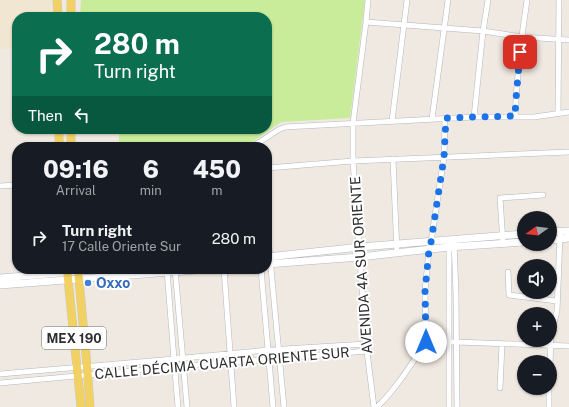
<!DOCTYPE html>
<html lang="en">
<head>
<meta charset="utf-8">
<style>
  body { margin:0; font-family:"Public Sans",sans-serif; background:#242831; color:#f1f3f6; height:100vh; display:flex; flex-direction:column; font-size:15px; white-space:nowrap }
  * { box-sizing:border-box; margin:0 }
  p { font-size:13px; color:#9ea1a6 }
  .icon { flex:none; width:22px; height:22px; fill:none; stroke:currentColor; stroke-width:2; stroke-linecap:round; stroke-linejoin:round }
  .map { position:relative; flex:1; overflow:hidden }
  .panel { position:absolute; left:12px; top:142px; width:260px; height:132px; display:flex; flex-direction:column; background:#171b24; border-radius:16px; box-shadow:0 1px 3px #0004 }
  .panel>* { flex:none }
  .banner { position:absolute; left:12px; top:12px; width:260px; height:122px; border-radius:16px; box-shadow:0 1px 3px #0004; background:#0b6e4f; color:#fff; overflow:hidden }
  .needle { width:26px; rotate:256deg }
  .controls { position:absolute; left:517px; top:211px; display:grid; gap:8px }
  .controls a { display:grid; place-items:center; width:40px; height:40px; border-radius:50%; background:#171b24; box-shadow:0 1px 3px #0004; font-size:20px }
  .pin { position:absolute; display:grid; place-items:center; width:34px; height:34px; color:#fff; margin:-17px; border-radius:8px; box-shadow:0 2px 6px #0006 }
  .me { position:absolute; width:44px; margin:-22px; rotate:0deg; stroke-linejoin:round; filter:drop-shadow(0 0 3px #0008) }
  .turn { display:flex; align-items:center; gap:14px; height:84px; padding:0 16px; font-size:18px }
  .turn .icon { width:52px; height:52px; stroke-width:2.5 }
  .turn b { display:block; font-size:28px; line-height:34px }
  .then { display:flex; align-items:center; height:38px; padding:0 16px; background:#0003; gap:8px; font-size:15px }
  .eta { display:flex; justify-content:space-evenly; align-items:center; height:68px; text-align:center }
  .eta b { font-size:24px; font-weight:800; line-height:28px }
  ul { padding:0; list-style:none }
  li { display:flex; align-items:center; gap:12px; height:56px; padding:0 16px }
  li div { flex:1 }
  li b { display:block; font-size:15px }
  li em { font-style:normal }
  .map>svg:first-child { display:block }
</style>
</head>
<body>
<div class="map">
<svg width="569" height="407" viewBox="0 0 569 407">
  <rect width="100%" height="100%" fill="#efe9e1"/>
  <path fill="#f0e6d1" d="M0,0H52V17H17V49H0Z"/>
  <path fill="#c9ec9a" d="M81,0H365L350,118L281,122L245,147H119V129H267V17H80Z"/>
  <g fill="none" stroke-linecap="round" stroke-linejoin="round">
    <defs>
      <path id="minor" d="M368,0L366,22L353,123V161L366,344L374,407
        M366,22L483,31L522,37L569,40
        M558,113L559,0
        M515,116C517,77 521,39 527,0
        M474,117L483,31L488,0
        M432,119L448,0
        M392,121L407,0
        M252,147L278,130L285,127L474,117H534L569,112
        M393,159L397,253
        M267,168L353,161L569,152
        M0,186L17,185
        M267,226L284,407
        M454,240L456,295L457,407
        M503,243L500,198L543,195
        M449,245V407
        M175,269L187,407
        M224,269L234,407
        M261,269L273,407
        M167,270L174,359L178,407
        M508,272L509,295L557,301
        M426,342L425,291L429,250L431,242L444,157L445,118
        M426,342H457L569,346
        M550,367L551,334L557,311L560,236
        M0,374L174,359L268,350L366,344
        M0,383L174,367L367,351
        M500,388L502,344
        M377,407C396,389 412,363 426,342
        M549,407V388"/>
      <path id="secondary" d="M550,232L569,231
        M550,240L569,238
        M267,257L360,247L524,234
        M267,264L360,257L449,247L524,242
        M0,278L109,269
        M0,285L210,269"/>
      <path id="primary" d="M57,0L58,17
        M71,17V0
        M59,129V147
        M71,129V147
        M67,269L81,407
        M78,269L87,366L90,407"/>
    </defs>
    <use href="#minor" stroke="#b4b7c1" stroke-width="6"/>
    <use href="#secondary" stroke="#b4b7c1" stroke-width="8"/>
    <use href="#primary" stroke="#c9c9c9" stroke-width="9"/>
    <use href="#minor" stroke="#fff" stroke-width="5"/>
    <use href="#secondary" stroke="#fff" stroke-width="7"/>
    <use href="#primary" stroke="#f2d163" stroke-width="8"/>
  </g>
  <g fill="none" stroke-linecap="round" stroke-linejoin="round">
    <path stroke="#1a73e8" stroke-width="7" stroke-dasharray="0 12.6" d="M426,342L425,291L429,250L431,242L444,157L446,118L474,117L515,116L516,99L520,52"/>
  </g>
  <circle fill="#3f7fe0" stroke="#fff" stroke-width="1.5" cx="88" cy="283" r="4"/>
  <g text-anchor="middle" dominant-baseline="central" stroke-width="4" stroke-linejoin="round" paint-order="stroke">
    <rect fill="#fff" stroke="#6d6d6d" stroke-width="1" x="42" y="327" width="64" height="22" rx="3"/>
    <g font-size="13" font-weight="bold" fill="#2e2e2e">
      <text x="74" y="338">MEX 190</text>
    </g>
    <g font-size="14" fill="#2e2e2e" stroke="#fff">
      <text transform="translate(361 265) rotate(-94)">AVENIDA 4A SUR ORIENTE</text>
      <text transform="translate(222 363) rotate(-5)">CALLE DÉCIMA CUARTA ORIENTE SUR</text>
    </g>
    <g font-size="14" font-weight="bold" fill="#366cbe" stroke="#fff" text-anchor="start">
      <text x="96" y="283">Oxxo</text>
    </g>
  </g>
</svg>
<div class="controls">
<a><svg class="needle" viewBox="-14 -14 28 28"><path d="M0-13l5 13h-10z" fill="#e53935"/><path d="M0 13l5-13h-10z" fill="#9ea1a6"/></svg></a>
<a><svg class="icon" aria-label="sound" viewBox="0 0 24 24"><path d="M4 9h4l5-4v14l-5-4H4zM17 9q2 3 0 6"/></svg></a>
<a>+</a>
<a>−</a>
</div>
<div class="pin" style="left:520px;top:52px;background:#d93025"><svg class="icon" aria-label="arrive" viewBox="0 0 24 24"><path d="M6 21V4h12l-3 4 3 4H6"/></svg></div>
<svg class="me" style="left:426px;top:342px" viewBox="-20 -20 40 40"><circle r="19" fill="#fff"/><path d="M0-13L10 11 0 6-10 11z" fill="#1a73e8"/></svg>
<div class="banner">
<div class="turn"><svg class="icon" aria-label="right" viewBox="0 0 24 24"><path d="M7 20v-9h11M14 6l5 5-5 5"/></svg><div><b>280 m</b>Turn right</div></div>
<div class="then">Then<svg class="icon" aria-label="left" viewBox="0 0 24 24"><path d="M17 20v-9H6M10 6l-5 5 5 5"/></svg></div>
</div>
<section class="panel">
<div class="eta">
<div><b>09:16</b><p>Arrival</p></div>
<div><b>6</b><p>min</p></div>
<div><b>450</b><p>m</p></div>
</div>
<ul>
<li><svg class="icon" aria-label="right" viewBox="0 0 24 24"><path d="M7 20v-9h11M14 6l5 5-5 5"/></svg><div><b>Turn right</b><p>17 Calle Oriente Sur</p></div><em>280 m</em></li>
</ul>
</section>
</div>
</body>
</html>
